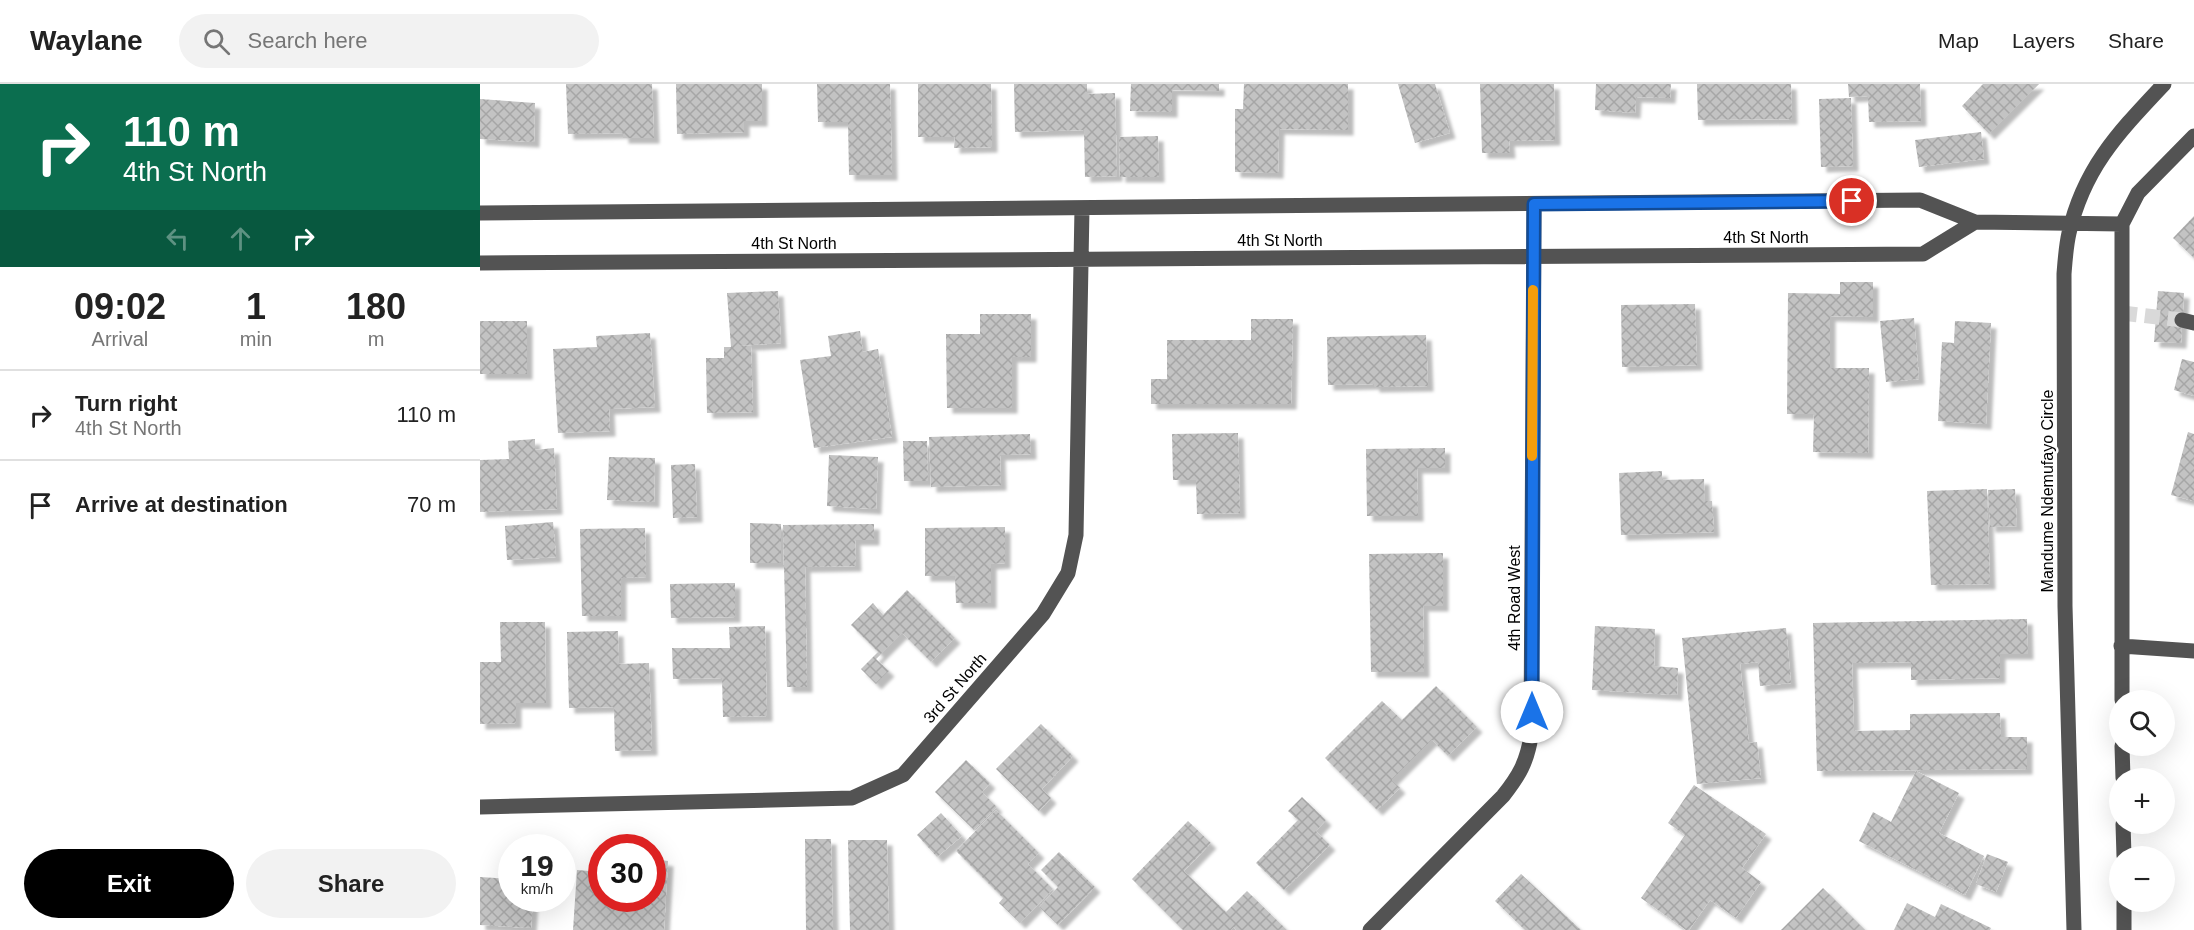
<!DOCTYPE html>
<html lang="en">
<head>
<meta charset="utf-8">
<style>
  body { margin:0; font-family:Helvetica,sans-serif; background:#f2f2f2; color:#222; height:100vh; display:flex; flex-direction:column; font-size:22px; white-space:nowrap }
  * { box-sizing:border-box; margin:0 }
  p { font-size:20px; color:#767676 }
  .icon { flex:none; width:33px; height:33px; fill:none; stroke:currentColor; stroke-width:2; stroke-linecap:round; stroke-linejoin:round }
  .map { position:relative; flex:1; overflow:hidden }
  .drawer { display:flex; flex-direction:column; background:#fff; width:480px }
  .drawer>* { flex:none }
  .banner { background:#0b6e4f; color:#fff; overflow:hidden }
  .buttons { position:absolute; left:1629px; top:606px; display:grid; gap:12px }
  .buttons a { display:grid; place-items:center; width:66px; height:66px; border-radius:50%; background:#fff; box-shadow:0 6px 24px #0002; font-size:30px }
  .speed { position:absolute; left:18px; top:750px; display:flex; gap:12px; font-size:30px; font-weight:700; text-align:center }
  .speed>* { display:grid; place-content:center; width:78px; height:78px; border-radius:50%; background:#fff; box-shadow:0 6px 24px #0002; line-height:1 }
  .speed small { font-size:15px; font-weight:400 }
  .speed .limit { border:9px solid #d22; background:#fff; color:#111 }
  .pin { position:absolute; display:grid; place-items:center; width:51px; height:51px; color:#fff; margin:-26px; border:3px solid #fff; border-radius:50%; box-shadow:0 2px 6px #0007 }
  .me { position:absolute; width:66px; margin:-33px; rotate:0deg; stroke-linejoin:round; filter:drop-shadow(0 0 4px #0008) }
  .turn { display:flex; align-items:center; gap:21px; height:126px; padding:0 24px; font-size:27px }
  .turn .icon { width:78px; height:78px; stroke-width:2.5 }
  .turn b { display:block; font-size:42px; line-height:51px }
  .lanes { display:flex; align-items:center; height:57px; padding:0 24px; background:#0003; justify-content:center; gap:30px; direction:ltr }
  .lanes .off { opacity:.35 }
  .eta { display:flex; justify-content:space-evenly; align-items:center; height:102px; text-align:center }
  .eta b { font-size:36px; font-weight:700; line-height:42px }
  .button { display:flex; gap:12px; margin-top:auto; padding:12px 24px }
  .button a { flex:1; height:69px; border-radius:36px; background:#000; color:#fff; font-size:24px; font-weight:700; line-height:69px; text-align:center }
  .button a+a { background:#f2f2f2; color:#222 }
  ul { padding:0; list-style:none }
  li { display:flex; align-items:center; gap:18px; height:90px; padding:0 24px; border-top:2px solid #e0e0e0 }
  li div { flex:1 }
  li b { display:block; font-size:22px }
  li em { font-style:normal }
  header { display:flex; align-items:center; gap:36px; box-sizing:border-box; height:84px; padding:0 30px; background:#fff; border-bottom:2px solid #e0e0e0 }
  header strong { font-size:28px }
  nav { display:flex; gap:33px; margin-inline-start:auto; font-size:21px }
  .search { width:420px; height:54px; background:#f2f2f2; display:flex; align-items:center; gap:15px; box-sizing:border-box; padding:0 21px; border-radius:33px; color:#767676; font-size:22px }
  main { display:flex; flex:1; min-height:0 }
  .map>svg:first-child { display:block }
</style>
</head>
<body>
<header>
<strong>Waylane</strong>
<div class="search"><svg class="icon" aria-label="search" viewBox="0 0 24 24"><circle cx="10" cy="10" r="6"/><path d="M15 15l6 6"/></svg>Search here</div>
<nav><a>Map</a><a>Layers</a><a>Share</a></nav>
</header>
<main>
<section class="drawer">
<div class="banner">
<div class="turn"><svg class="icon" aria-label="right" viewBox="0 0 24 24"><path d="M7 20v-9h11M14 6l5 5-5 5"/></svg><div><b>110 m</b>4th St North</div></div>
<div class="lanes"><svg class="icon off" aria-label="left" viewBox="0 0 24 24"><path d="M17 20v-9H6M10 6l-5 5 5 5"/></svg><svg class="icon off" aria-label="ahead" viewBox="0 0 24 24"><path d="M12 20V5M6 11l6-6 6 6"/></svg><svg class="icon" aria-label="right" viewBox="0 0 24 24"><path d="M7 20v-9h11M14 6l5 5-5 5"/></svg></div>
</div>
<div class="eta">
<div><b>09:02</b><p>Arrival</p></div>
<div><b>1</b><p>min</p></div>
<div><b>180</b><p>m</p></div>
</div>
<ul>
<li><svg class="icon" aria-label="right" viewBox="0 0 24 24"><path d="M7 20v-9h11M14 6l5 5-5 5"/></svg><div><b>Turn right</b><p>4th St North</p></div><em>110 m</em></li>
<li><svg class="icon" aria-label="arrive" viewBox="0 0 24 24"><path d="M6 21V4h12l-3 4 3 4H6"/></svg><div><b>Arrive at destination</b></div><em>70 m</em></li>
</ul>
<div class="button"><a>Exit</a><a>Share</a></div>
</section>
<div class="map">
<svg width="1714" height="846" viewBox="0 0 1714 846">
  <defs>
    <pattern id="building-cross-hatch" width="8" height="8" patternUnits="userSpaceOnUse" patternTransform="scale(1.5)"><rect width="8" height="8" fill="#c3c3c3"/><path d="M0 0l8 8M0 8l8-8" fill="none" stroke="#a6a6a6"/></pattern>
    <filter id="shadow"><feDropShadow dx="5.5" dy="5.5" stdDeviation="1.5" flood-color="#0004"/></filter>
  </defs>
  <rect width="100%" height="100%" fill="#fff"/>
  <path fill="url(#building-cross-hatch)" filter="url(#shadow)" d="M86,0H172L174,54H143V49L88,50Z
    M196,0H282V37H264V48L197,50Z
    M337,0H410L412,91H369L368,38H338Z
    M438,0H511L512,63L474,64L475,53H438Z
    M534,0H607V10L635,9L637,92L605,93L604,46L535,48Z
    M651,0H739V7L692,6V28L650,27Z
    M764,0H868V46L799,45L798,89L755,88V25H763Z
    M918,0H955L970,49L935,59Z
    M1000,0H1074L1075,56L1029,57L1030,69H1002Z
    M1116,0H1191L1190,14L1156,13L1155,29L1115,26Z
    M1217,0H1311L1312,35L1218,36Z
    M1368,0H1440L1441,37L1389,38L1388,12L1369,13Z
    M1503,0H1559L1509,50L1482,22Z
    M1371,14L1373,82L1341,83L1339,15Z
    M0,15L55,19L54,58L0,55Z
    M1501,48L1504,75L1439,83L1435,56Z
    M678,52L679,93H640L639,53Z
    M1714,132V174L1693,154Z
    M1360,198H1393V233L1350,232V284H1389L1388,369L1333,368L1334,330H1307L1308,209L1360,210Z
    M298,207L301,259L258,262H271L273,328L227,329L226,274H244V263H251L247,209Z
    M1678,207L1704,209L1701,259L1674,258Z
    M1215,220L1217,281L1142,283L1141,221Z
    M500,230H551V273H532V324H467L466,250H500Z
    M1434,234L1439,295L1406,298L1400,237Z
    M771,235H813L811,320H671V295H687V256H771Z
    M0,237H47V290H0Z
    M1475,237L1511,239L1506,340L1458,337L1462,258L1474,259Z
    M380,247L383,268L398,265L412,353L334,364L320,276L351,272L348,252Z
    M170,249L175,323L129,325L130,347L78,349L73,265L117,263L116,252Z
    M946,251L948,302L894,303V300L848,301L847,253Z
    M1702,275L1714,278V312L1694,306Z
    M1708,348L1714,350V417L1691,411Z
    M758,349L760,429L717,430L716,396H693L692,350Z
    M550,350L551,370L520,371L521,401L451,403L449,353Z
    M55,355V366L74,364L77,425L0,428V376L29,375L28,357Z
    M423,357H447L448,397H424Z
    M965,364V384H937L938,432H887L886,365Z
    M349,371L398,373L396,425L347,422Z
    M129,373L175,374L174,418L127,416Z
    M215,380L217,433L193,434L191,381Z
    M1182,387V396L1224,395L1225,417H1232L1234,448L1141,451L1139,389Z
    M1507,405L1510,500L1451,501L1447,407Z
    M1535,405L1537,442L1510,443L1508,406Z
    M73,438L76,473L27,476L25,442Z
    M270,439L301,440V479H270Z
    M394,440V456H375L376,482L325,483L327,603H307L303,441Z
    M525,443V479L511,480V519H476L475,492H445V444Z
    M165,444L166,493L141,494V532H102L100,445Z
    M963,469V522H943L944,588H891L889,470Z
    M255,499V533L191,534L190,500Z
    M427,506L475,554L451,578L422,549L396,575L409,587L396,600L381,585L398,568L371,541L393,519L403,531Z
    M1547,535L1548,570H1520V594L1431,596V578L1372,579L1374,647L1430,646V630L1520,629L1521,653H1547V685L1337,687L1333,539Z
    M20,538H65L66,619H36V639L0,640V578H21Z
    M285,542L287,632L243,633L242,594L193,595L192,564H250L249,543Z
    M1115,542L1175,545L1174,582L1198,584L1197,611L1112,606Z
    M1306,544L1311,599L1280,602L1278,578L1260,580L1269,659L1277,658L1281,694L1217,700L1202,554Z
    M138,547L139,580L169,579L172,666L135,667L134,623L89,624L87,548Z
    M956,602L997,643L968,672L952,656L912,696L920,704L897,726L845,674L902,617L922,636Z
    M561,640L593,672L562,705L571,714L559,727L516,685Z
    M486,676L510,699L502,708L517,723L494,746L455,708Z
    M1436,687L1479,709L1459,749L1504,772L1485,811L1379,757L1393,728L1411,738Z
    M1214,701L1286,750L1262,784L1281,798L1256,834L1230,816L1209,846H1206L1161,814L1205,751L1188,739Z
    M822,713L846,736L836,747L850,761L804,806L776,779L818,736L808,727Z
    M516,726L559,769L548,780L573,805L540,839L519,819L523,814L476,767Z
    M461,729L482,752L457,773L437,751Z
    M708,737L731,759L704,787L746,828L767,807L807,846H756L754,843L751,846H703L652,795Z
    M325,755H351L353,846H326Z
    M368,756H407L409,846H370Z
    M579,768L615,803L578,841L559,823L578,803L561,786Z
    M1507,770L1528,778L1516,808L1496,800Z
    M172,775L188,777L184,846H93L97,786L122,788V814H172Z
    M1041,790L1101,846H1045L1015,817Z
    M0,793L32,795V814H53L51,844L0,841Z
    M1343,804L1385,846H1301Z
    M1427,819L1455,833L1461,820L1511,844L1510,846H1414Z"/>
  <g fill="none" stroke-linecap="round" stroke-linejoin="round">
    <path stroke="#d9d9d9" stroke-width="15" stroke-dasharray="15 8" stroke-linecap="butt" d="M1642,229L1702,236"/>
    <path stroke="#535353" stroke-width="15" d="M0,129L1440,116L1495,138L1642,140
      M0,179L1443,170L1495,138
      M1702,236L1714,239
      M1641,562L1714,567
      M1642,616V140L1658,109L1714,52
      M1642,662L1643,694
      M0,723L372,714L423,691L563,530L588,489L596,451L602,124
      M1643,740L1644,772
      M1644,818V846
      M890,846L1023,712C1039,692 1047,678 1051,652L1054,120
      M1594,846L1585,522L1584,190C1585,177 1586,162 1589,149C1604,83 1640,47 1684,0"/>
  </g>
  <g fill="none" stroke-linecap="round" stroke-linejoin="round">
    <defs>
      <path id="route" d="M1052,628L1054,120L1372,117"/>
    </defs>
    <use href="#route" stroke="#114b97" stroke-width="15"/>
    <use href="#route" stroke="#1a73e8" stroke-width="10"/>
    <path stroke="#f59e0b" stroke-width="10" d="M1052,372L1053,206"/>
  </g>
  <g text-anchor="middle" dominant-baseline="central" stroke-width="5" stroke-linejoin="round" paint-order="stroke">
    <g font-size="16" fill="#000" stroke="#fff">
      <text x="1286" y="153">4th St North</text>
      <text x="800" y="156">4th St North</text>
      <text x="314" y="159">4th St North</text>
      <text transform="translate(1567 407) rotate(-90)">Mandume Ndemufayo Circle</text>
      <text transform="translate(1034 514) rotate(-90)">4th Road West</text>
      <text transform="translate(475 604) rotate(-49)">3rd St North</text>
    </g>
  </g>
</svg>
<div class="buttons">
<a><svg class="icon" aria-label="search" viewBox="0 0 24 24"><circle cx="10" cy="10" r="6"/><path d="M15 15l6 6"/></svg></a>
<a>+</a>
<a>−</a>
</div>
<div class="speed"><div>19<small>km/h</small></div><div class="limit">30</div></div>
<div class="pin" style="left:1372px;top:117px;background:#d93025"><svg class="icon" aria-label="arrive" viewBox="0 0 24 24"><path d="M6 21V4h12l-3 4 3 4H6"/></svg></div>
<svg class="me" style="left:1052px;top:628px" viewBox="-20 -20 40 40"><circle r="19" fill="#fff"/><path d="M0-13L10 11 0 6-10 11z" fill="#1a73e8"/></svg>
</div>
</main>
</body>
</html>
